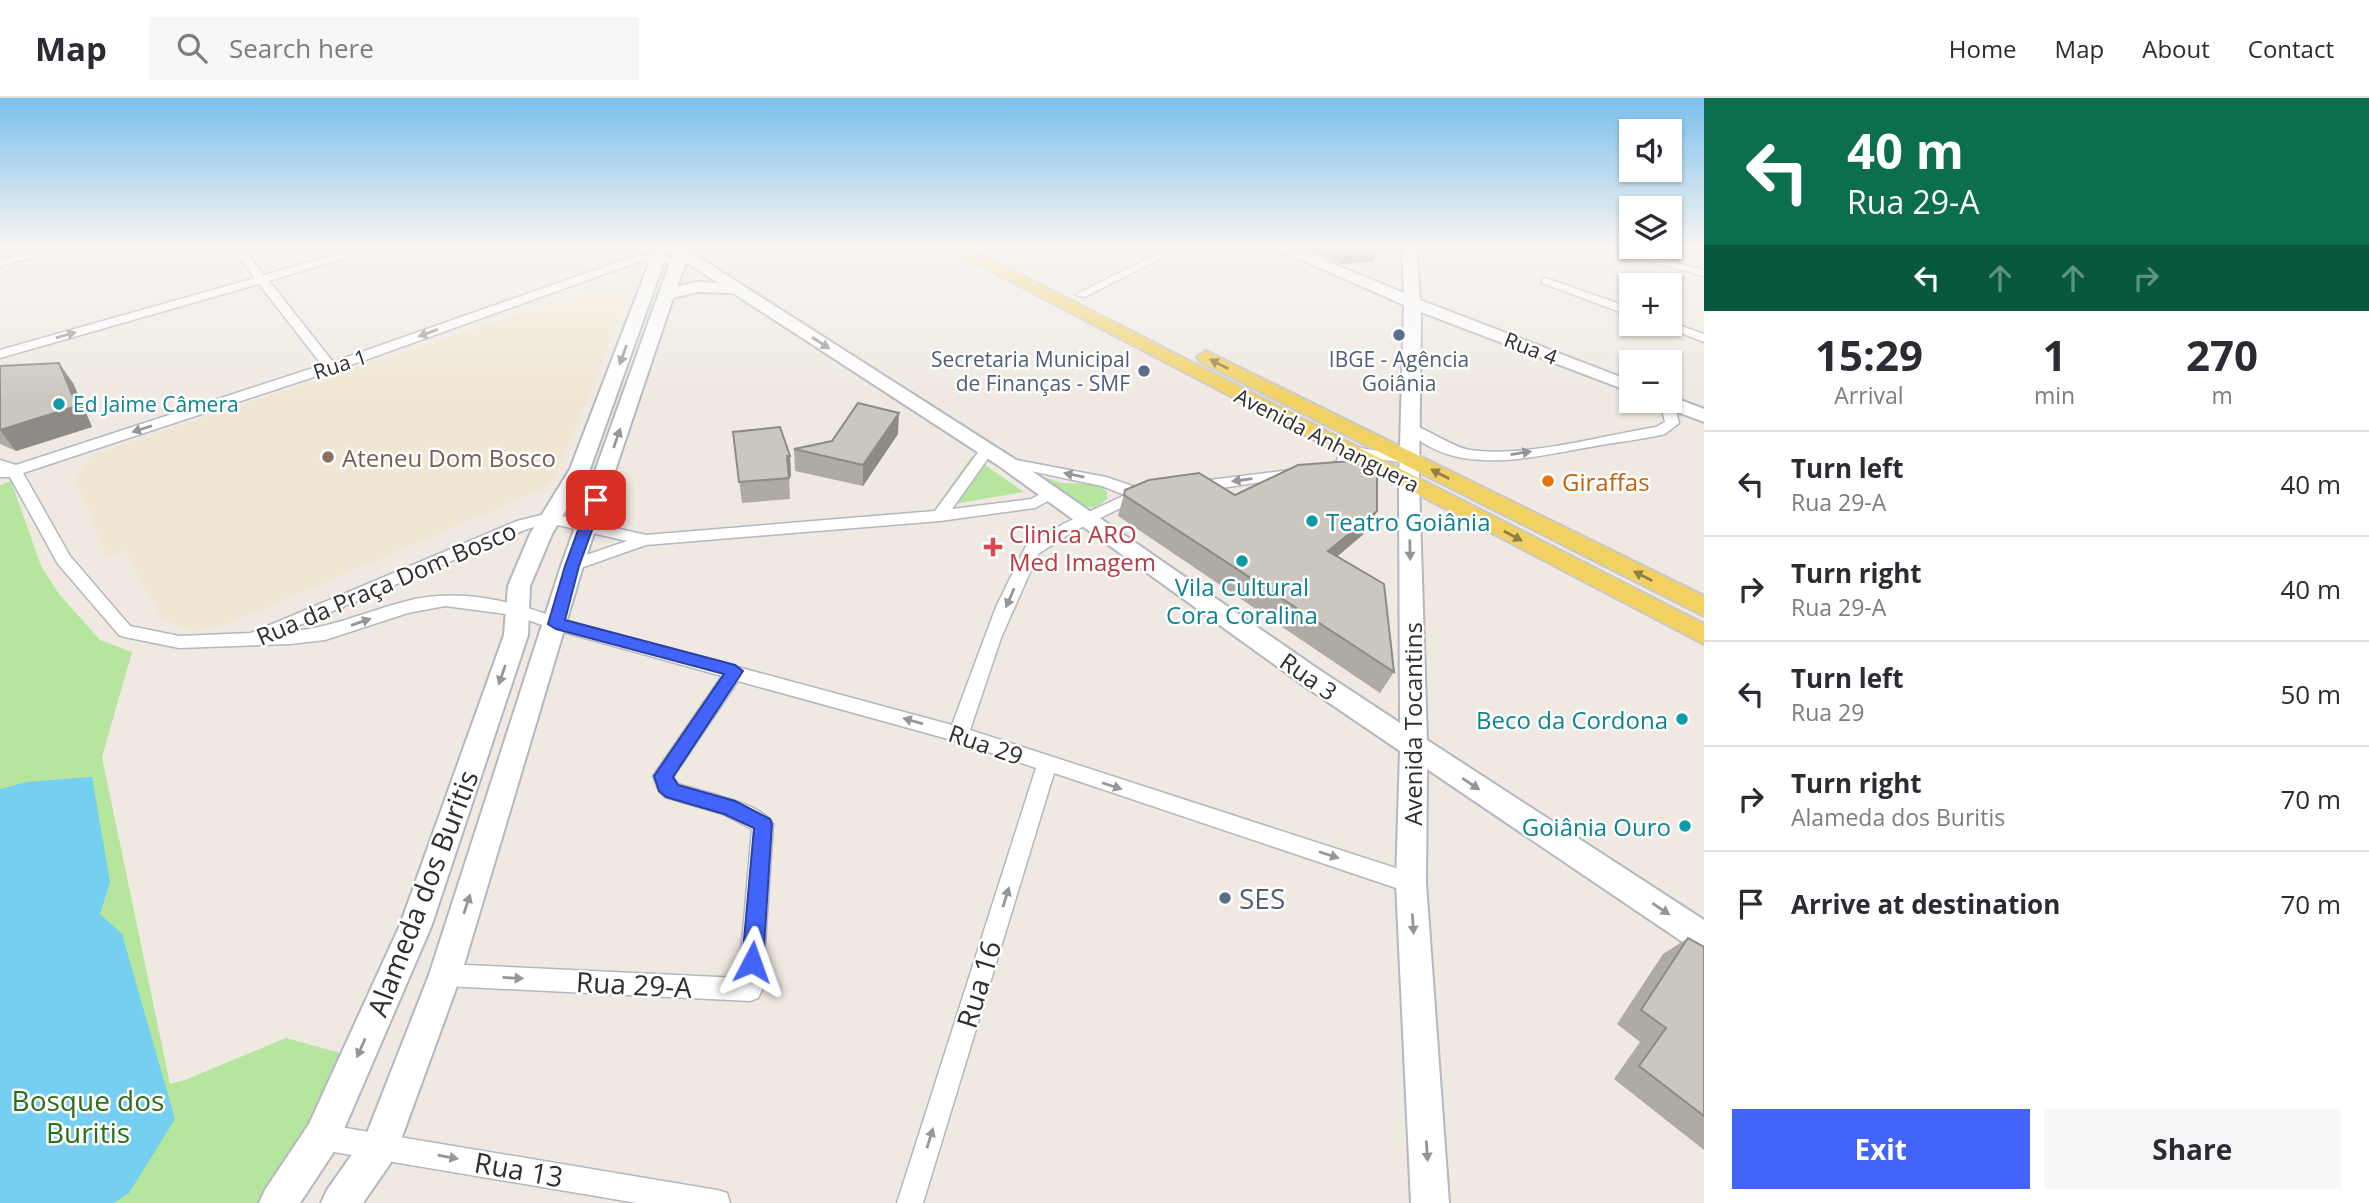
<!DOCTYPE html>
<html lang="en">
<head>
<meta charset="utf-8">
<style>
  body { margin:0; font-family:"Open Sans",sans-serif; background:#f7f7f7; color:#2b2b33; height:100vh; display:flex; flex-direction:column; font-size:26px; white-space:nowrap }
  * { box-sizing:border-box; margin:0 }
  p { font-size:23px; color:#7c7c81 }
  .icon { flex:none; width:38px; height:38px; fill:none; stroke:currentColor; stroke-width:2; stroke-linecap:round; stroke-linejoin:round }
  .map { position:relative; flex:1; overflow:hidden }
  .drawer { display:flex; flex-direction:column; background:#fff; width:665px }
  .drawer>* { flex:none }
  .banner { background:#0b6e4f; color:#fff; overflow:hidden }
  .controls { position:absolute; left:1619px; top:21px; display:grid; gap:14px }
  .controls a { display:grid; place-items:center; width:63px; height:63px; border-radius:0px; background:#fff; box-shadow:0 2px 5px #0004; font-size:35px }
  .pin { position:absolute; display:grid; place-items:center; width:60px; height:60px; color:#fff; margin:-30px; border-radius:14px; box-shadow:0 4px 10px #0006 }
  .me { position:absolute; width:77px; margin:-38px; rotate:4deg; stroke-linejoin:round; filter:drop-shadow(0 0 5px #0008) }
  .turn { display:flex; align-items:center; gap:24px; height:147px; padding:0 28px; font-size:32px }
  .turn .icon { width:91px; height:91px; stroke-width:2.5 }
  .turn b { display:block; font-size:49px; line-height:60px }
  .lanes { display:flex; align-items:center; height:66px; padding:0 28px; background:#0003; justify-content:center; gap:35px; direction:ltr }
  .lanes .off { opacity:.35 }
  .eta { display:flex; justify-content:space-evenly; align-items:center; height:119px; text-align:center }
  .eta b { font-size:42px; font-weight:700; line-height:49px }
  .cta { display:flex; gap:14px; margin-top:auto; padding:14px 28px }
  .cta a { flex:1; height:80px; border-radius:0px; background:#4264fb; color:#fff; font-size:28px; font-weight:700; line-height:80px; text-align:center }
  .cta a+a { background:#f7f7f7; color:#2b2b33 }
  ul { padding:0; list-style:none }
  li { display:flex; align-items:center; gap:21px; height:105px; padding:0 28px; border-top:2px solid #e1e1e2 }
  li div { flex:1 }
  li b { display:block; font-size:26px }
  li em { font-style:normal }
  header { display:flex; align-items:center; gap:42px; box-sizing:border-box; height:98px; padding:0 35px; background:#fff; border-bottom:2px solid #e1e1e2 }
  header strong { font-size:33px }
  nav { display:flex; gap:38px; margin-inline-start:auto; font-size:24px }
  .search { width:490px; height:63px; background:#f7f7f7; display:flex; align-items:center; gap:18px; box-sizing:border-box; padding:0 24px; border-radius:0px; color:#7c7c81; font-size:26px }
  main { display:flex; flex:1; min-height:0 }
  .map>svg:first-child { display:block }
</style>
</head>
<body>
<header>
<strong>Map</strong>
<div class="search"><svg class="icon" aria-label="search" viewBox="0 0 24 24"><circle cx="10" cy="10" r="6"/><path d="M15 15l6 6"/></svg>Search here</div>
<nav><a>Home</a><a>Map</a><a>About</a><a>Contact</a></nav>
</header>
<main>
<div class="map">
<svg width="1704" height="1105" viewBox="0 0 1704 1105">
  <rect width="100%" height="100%" fill="#efe9e1"/>
  <path fill="#f0e6d1" d="M638,176L555,380L543,391L228,526L193,533L162,521L126,452L107,459L76,382L85,364L101,354Z"/>
  <path fill="#b6e59e" d="M972,358L1024,394L936,409Z
    M1027,373L1061,385L1098,386L1107,394V401L1095,410L1076,406Z
    M11,383L41,468L59,496L100,542L132,554L102,659L170,986L185,982L286,940L351,958L269,1105H0V387Z"/>
  <path fill="#75cff0" d="M92,679L110,784L100,816L122,836L175,1021L129,1095L114,1105H0V691L27,684Z"/>
  <g fill="none" stroke-linecap="round" stroke-linejoin="round">
    <defs>
      <path id="street" d="M58,147H76L0,168V162Z
        M230,147H240L264,177L370,147H387L269,183L333,264L632,159L658,156L683,166L678,169L657,162L638,164L368,261L23,375L70,458L130,528L179,538L251,535L517,423L549,415L646,437L935,413L982,349L987,348L994,352L952,411L1031,401L1052,390L1059,395L1057,398L1035,410L940,423L646,447L572,473L566,472L564,468L566,464L627,443L549,425L527,431L283,534C326,532 362,515 403,504C455,489 510,502 560,521L952,627L996,509L1026,448L1063,426L1125,397L1102,388L1006,368L999,364L1006,360L1106,379L1147,393L1149,396L1074,433L1038,456L1001,540L970,632L1411,775L1419,778L1422,785L1419,792L1411,795L1054,675L923,1105H897L1036,670L959,644L738,583L673,679L678,686C700,693 764,706 773,726L762,892L758,900L750,903L445,888L437,885L433,877L437,869L445,866L739,880L752,731L723,716L665,699L659,693L653,678L722,578L556,532L514,517L445,508L408,515L325,542L290,546L179,550L125,539L119,537L58,466L10,379H0V362L16,367L322,267L259,186L0,260V252L255,180Z
        M687,147H701L685,156H677V152Z
        M1174,147H1187L1085,199L1075,197Z
        M1588,147H1606L1704,172V178Z
        M1546,180L1631,210V218L1542,185V181Z
        M1670,224L1704,236V244L1658,226Z
        M1670,300L1674,303L1679,325L1665,336C1640,342 1615,344 1590,349C1532,359 1451,381 1405,329L1407,326C1417,324 1451,349 1470,352C1527,360 1599,338 1656,329L1665,324L1660,303H1670Z
        M1347,348L1411,358L1418,362L1411,366L1353,357L1348,369L1326,375L1321,374L1319,371L1337,363L1340,352Z
        M1298,371L1303,372L1305,375L1303,378L1194,394L1187,389L1194,384Z
        M322,1026L717,1092L727,1095L730,1105H637L322,1052L313,1048L309,1039L313,1030Z"/>
      <path id="secondary" d="M656,147H691L689,153L1013,360L1318,571L1400,625L1399,384L1404,207L1268,147H1288L1404,195L1402,147H1416L1420,202L1631,283V294L1421,214L1419,384L1427,642L1704,822V855L1693,851L1427,671L1426,785L1449,1105H1411L1396,785L1400,653L1300,585L999,368L733,195L697,194L673,200L583,468L461,877L399,1047L394,1060L363,1105H321L327,1092L367,1035L429,877L561,468L673,156L668,153L590,371L552,436L530,488L528,537L431,829L335,1052L300,1105H259L265,1092L309,1026L400,827L504,537L508,488L530,436L570,371ZM686,164L718,185L696,184L677,189Z
        M1670,298L1704,311V324L1659,307L1657,303H1670Z"/>
      <path id="primary" d="M942,147H962L1704,526V546Z
        M1206,253L1704,498V518L1199,263L1197,259Z"/>
    </defs>
    <use href="#street" stroke="#b4b7c1" stroke-width="3"/>
    <use href="#secondary" stroke="#b4b7c1" stroke-width="4"/>
    <use href="#primary" stroke="#c9c9c9" stroke-width="4"/>
    <use href="#street" fill="#fff" fill-rule="evenodd"/>
    <use href="#secondary" fill="#fff" fill-rule="evenodd"/>
    <use href="#primary" fill="#f2d163" fill-rule="evenodd"/>
  </g>
  <path fill="#afaba4" d="M1296,147H1380L1373,163L1341,166Z
    M0,268L73,285L92,329L16,353L0,346Z
    M733,334L790,358L791,379H789L790,401L742,405Z
    M898,336L863,388L795,373L794,351Z
    M1125,392L1377,413L1366,434L1337,458L1394,574L1380,595L1118,418Z
    M1688,840L1704,849V1052L1614,981L1640,944L1617,926L1663,856Z"/>
  <path fill="#8e8b86" d="M1349,147H1380L1373,163L1341,166Z
    M59,265L73,285L92,329L16,353L0,332Z
    M899,315L898,336L863,388V367Z
    M787,358H790L791,379H788Z
    M1377,413L1366,434L1318,475L1328,453Z"/>
  <path fill="#cbc7bf" stroke="#8e8b86" stroke-width="2" d="M59,265L77,308L0,332V268Z
    M858,305L899,315L863,367L794,351L832,343Z
    M780,329L790,358H787L789,380L739,384L733,334Z
    M1351,363L1377,376V413L1328,453L1384,486L1394,574L1124,397L1125,392L1149,382L1199,375L1235,397L1298,367Z
    M1688,840L1704,849V1018L1639,968L1666,930L1641,912Z"/>
  <defs><path id="oneway-solid" d="M-6-.8H1V-3.2L6.5 0L1 3.2V.8H-6Z" transform="scale(1.75)"/></defs>
  <g fill="#969696">
    <use href="#oneway-solid" transform="translate(428 235) rotate(160)"/>
    <use href="#oneway-solid" transform="translate(66 237) rotate(-16)"/>
    <use href="#oneway-solid" transform="translate(821 245) rotate(33)"/>
    <use href="#oneway-solid" transform="translate(623 257) rotate(110)"/>
    <use href="#oneway-solid" transform="translate(142 331) rotate(162)"/>
    <use href="#oneway-solid" transform="translate(617 340) rotate(-71)"/>
    <use href="#oneway-solid" transform="translate(1521 355) rotate(-9)"/>
    <use href="#oneway-solid" transform="translate(1074 377) rotate(-169)"/>
    <use href="#oneway-solid" transform="translate(1242 382) rotate(172)"/>
    <use href="#oneway-solid" transform="translate(1410 452) rotate(89)"/>
    <use href="#oneway-solid" transform="translate(1010 500) rotate(113)"/>
    <use href="#oneway-solid" transform="translate(361 524) rotate(-19)"/>
    <use href="#oneway-solid" transform="translate(502 577) rotate(109)"/>
    <use href="#oneway-solid" transform="translate(913 623) rotate(-164)"/>
    <use href="#oneway-solid" transform="translate(1471 686) rotate(34)"/>
    <use href="#oneway-solid" transform="translate(1112 688) rotate(18)"/>
    <use href="#oneway-solid" transform="translate(1329 757) rotate(18)"/>
    <use href="#oneway-solid" transform="translate(1006 799) rotate(-73)"/>
    <use href="#oneway-solid" transform="translate(467 806) rotate(-72)"/>
    <use href="#oneway-solid" transform="translate(1661 811) rotate(34)"/>
    <use href="#oneway-solid" transform="translate(1413 826) rotate(86)"/>
    <use href="#oneway-solid" transform="translate(513 880) rotate(3)"/>
    <use href="#oneway-solid" transform="translate(361 950) rotate(114)"/>
    <use href="#oneway-solid" transform="translate(930 1040) rotate(-73)"/>
    <use href="#oneway-solid" transform="translate(1427 1053) rotate(86)"/>
    <use href="#oneway-solid" transform="translate(448 1059) rotate(10)"/>
  </g>
  <g fill="#908048">
    <use href="#oneway-solid" transform="translate(1219 266) rotate(-153)"/>
    <use href="#oneway-solid" transform="translate(1440 376) rotate(-153)"/>
    <use href="#oneway-solid" transform="translate(1513 438) rotate(28)"/>
    <use href="#oneway-solid" transform="translate(1643 478) rotate(-153)"/>
  </g>
  <linearGradient id="sky" x2="0" y2="1"><stop stop-color="#7abfeb"/><stop offset="0.49" stop-color="#f8f5f2"/><stop offset="1" stop-color="#f8f5f2" stop-opacity="0"/></linearGradient>
  <rect width="1704" height="302" fill="url(#sky)"/>
  <path fill="#4264fb" stroke="#2b41a3" stroke-width="2" d="M596,398L603,402L579,468L565,522L735,567L743,573L673,679L678,687L735,703L770,721L772,726L763,864L760,871L752,874L745,871L742,864L754,730L724,716L666,699L659,693L654,678L724,576L556,531L548,526L565,468L589,402Z"/>
  <g fill="#5c6f8a" stroke="#fff" stroke-width="2.5">
    <circle cx="1399" cy="237" r="7"/>
    <circle cx="1144" cy="273" r="7"/>
    <circle cx="1225" cy="800" r="7"/>
  </g>
  <g fill="#0f9aa8" stroke="#fff" stroke-width="2.5">
    <circle cx="59" cy="306" r="7"/>
    <circle cx="1312" cy="423" r="7"/>
    <circle cx="1242" cy="463" r="7"/>
    <circle cx="1682" cy="621" r="7"/>
    <circle cx="1685" cy="728" r="7"/>
  </g>
  <circle fill="#8d6e63" stroke="#fff" stroke-width="2.5" cx="328" cy="359" r="7"/>
  <circle fill="#e8710a" stroke="#fff" stroke-width="2.5" cx="1548" cy="383" r="7"/>
  <path fill="#e0444e" stroke="#fff" stroke-width="2.5" d="M989.5 438.5h7v7h7v7h-7v7h-7v-7h-7v-7h7z"/>
  <g text-anchor="middle" dominant-baseline="central" stroke-width="5" stroke-linejoin="round" paint-order="stroke">
    <g font-size="21" fill="#2e2e2e" stroke="#fff">
      <text transform="translate(1531 250) rotate(21)">Rua 4</text>
      <text transform="translate(340 266) rotate(-18)">Rua 1</text>
      <text transform="translate(1327 342) rotate(27)">Avenida Anhanguera</text>
    </g>
    <g font-size="21" fill="#4e5e75" stroke="#fff" text-anchor="end">
      <text x="1130" y="261">Secretaria Municipal<tspan x="1130" dy="24">de Finanças - SMF</tspan></text>
      <text x="1399" y="261" text-anchor="middle">IBGE - Agência<tspan x="1399" dy="24">Goiânia</tspan></text>
    </g>
    <g font-size="21" fill="#0d838f" stroke="#fff" text-anchor="start">
      <text x="73" y="306">Ed Jaime Câmera</text>
    </g>
    <g font-size="24" fill="#785e54" stroke="#fff" text-anchor="start">
      <text x="342" y="359">Ateneu Dom Bosco</text>
    </g>
    <g font-size="24" fill="#c56008" stroke="#fff" text-anchor="start">
      <text x="1562" y="383">Giraffas</text>
    </g>
    <g font-size="24" fill="#0d838f" stroke="#fff" text-anchor="end">
      <text x="1326" y="423" text-anchor="start">Teatro Goiânia</text>
      <text x="1242" y="488" text-anchor="middle">Vila Cultural<tspan x="1242" dy="28">Cora Coralina</tspan></text>
      <text x="1668" y="621">Beco da Cordona</text>
      <text x="1671" y="728">Goiânia Ouro</text>
    </g>
    <g font-size="24" fill="#be3a42" stroke="#fff" text-anchor="start">
      <text x="1009" y="435">Clinica ARO<tspan x="1009" dy="28">Med Imagem</tspan></text>
    </g>
    <g font-size="24" fill="#2e2e2e" stroke="#fff">
      <text transform="translate(386 485) rotate(-23)">Rua da Praça Dom Bosco</text>
      <text transform="translate(1309 578) rotate(35)">Rua 3</text>
      <text transform="translate(1412 626) rotate(-90)">Avenida Tocantins</text>
      <text transform="translate(986 646) rotate(19)">Rua 29</text>
    </g>
    <g font-size="28" fill="#2e2e2e" stroke="#fff">
      <text transform="translate(422 795) rotate(-69)">Alameda dos Buritis</text>
      <text transform="translate(634 886) rotate(3)">Rua 29-A</text>
      <text transform="translate(978 886) rotate(-73)">Rua 16</text>
      <text transform="translate(519 1071) rotate(10)">Rua 13</text>
    </g>
    <g font-size="28" fill="#4e5e75" stroke="#fff" text-anchor="start">
      <text x="1239" y="800">SES</text>
    </g>
    <g font-size="28" fill="#2c6e1b" stroke="#fff">
      <text x="88" y="1002">Bosque dos<tspan x="88" dy="32">Buritis</tspan></text>
    </g>
  </g>
</svg>
<div class="controls">
<a><svg class="icon" aria-label="sound" viewBox="0 0 24 24"><path d="M4 9h4l5-4v14l-5-4H4zM17 9q2 3 0 6"/></svg></a>
<a><svg class="icon" aria-label="layers" viewBox="0 0 24 24"><path d="M12 4l9 5-9 5-9-5zM3 14l9 5 9-5"/></svg></a>
<a>+</a>
<a>−</a>
</div>
<div class="pin" style="left:596px;top:402px;background:#d93025"><svg class="icon" aria-label="arrive" viewBox="0 0 24 24"><path d="M6 21V4h12l-3 4 3 4H6"/></svg></div>
<svg class="me" style="left:752px;top:864px" viewBox="-20 -20 40 40"><path d="M0-17L14 15 0 8-14 15z" fill="#4264fb" stroke="#fff" stroke-width="4"/></svg>
</div>
<section class="drawer">
<div class="banner">
<div class="turn"><svg class="icon" aria-label="left" viewBox="0 0 24 24"><path d="M17 20v-9H6M10 6l-5 5 5 5"/></svg><div><b>40 m</b>Rua 29-A</div></div>
<div class="lanes"><svg class="icon" aria-label="left" viewBox="0 0 24 24"><path d="M17 20v-9H6M10 6l-5 5 5 5"/></svg><svg class="icon off" aria-label="ahead" viewBox="0 0 24 24"><path d="M12 20V5M6 11l6-6 6 6"/></svg><svg class="icon off" aria-label="ahead" viewBox="0 0 24 24"><path d="M12 20V5M6 11l6-6 6 6"/></svg><svg class="icon off" aria-label="right" viewBox="0 0 24 24"><path d="M7 20v-9h11M14 6l5 5-5 5"/></svg></div>
</div>
<div class="eta">
<div><b>15:29</b><p>Arrival</p></div>
<div><b>1</b><p>min</p></div>
<div><b>270</b><p>m</p></div>
</div>
<ul>
<li><svg class="icon" aria-label="left" viewBox="0 0 24 24"><path d="M17 20v-9H6M10 6l-5 5 5 5"/></svg><div><b>Turn left</b><p>Rua 29-A</p></div><em>40 m</em></li>
<li><svg class="icon" aria-label="right" viewBox="0 0 24 24"><path d="M7 20v-9h11M14 6l5 5-5 5"/></svg><div><b>Turn right</b><p>Rua 29-A</p></div><em>40 m</em></li>
<li><svg class="icon" aria-label="left" viewBox="0 0 24 24"><path d="M17 20v-9H6M10 6l-5 5 5 5"/></svg><div><b>Turn left</b><p>Rua 29</p></div><em>50 m</em></li>
<li><svg class="icon" aria-label="right" viewBox="0 0 24 24"><path d="M7 20v-9h11M14 6l5 5-5 5"/></svg><div><b>Turn right</b><p>Alameda dos Buritis</p></div><em>70 m</em></li>
<li><svg class="icon" aria-label="arrive" viewBox="0 0 24 24"><path d="M6 21V4h12l-3 4 3 4H6"/></svg><div><b>Arrive at destination</b></div><em>70 m</em></li>
</ul>
<div class="cta"><a>Exit</a><a>Share</a></div>
</section>
</main>
</body>
</html>
